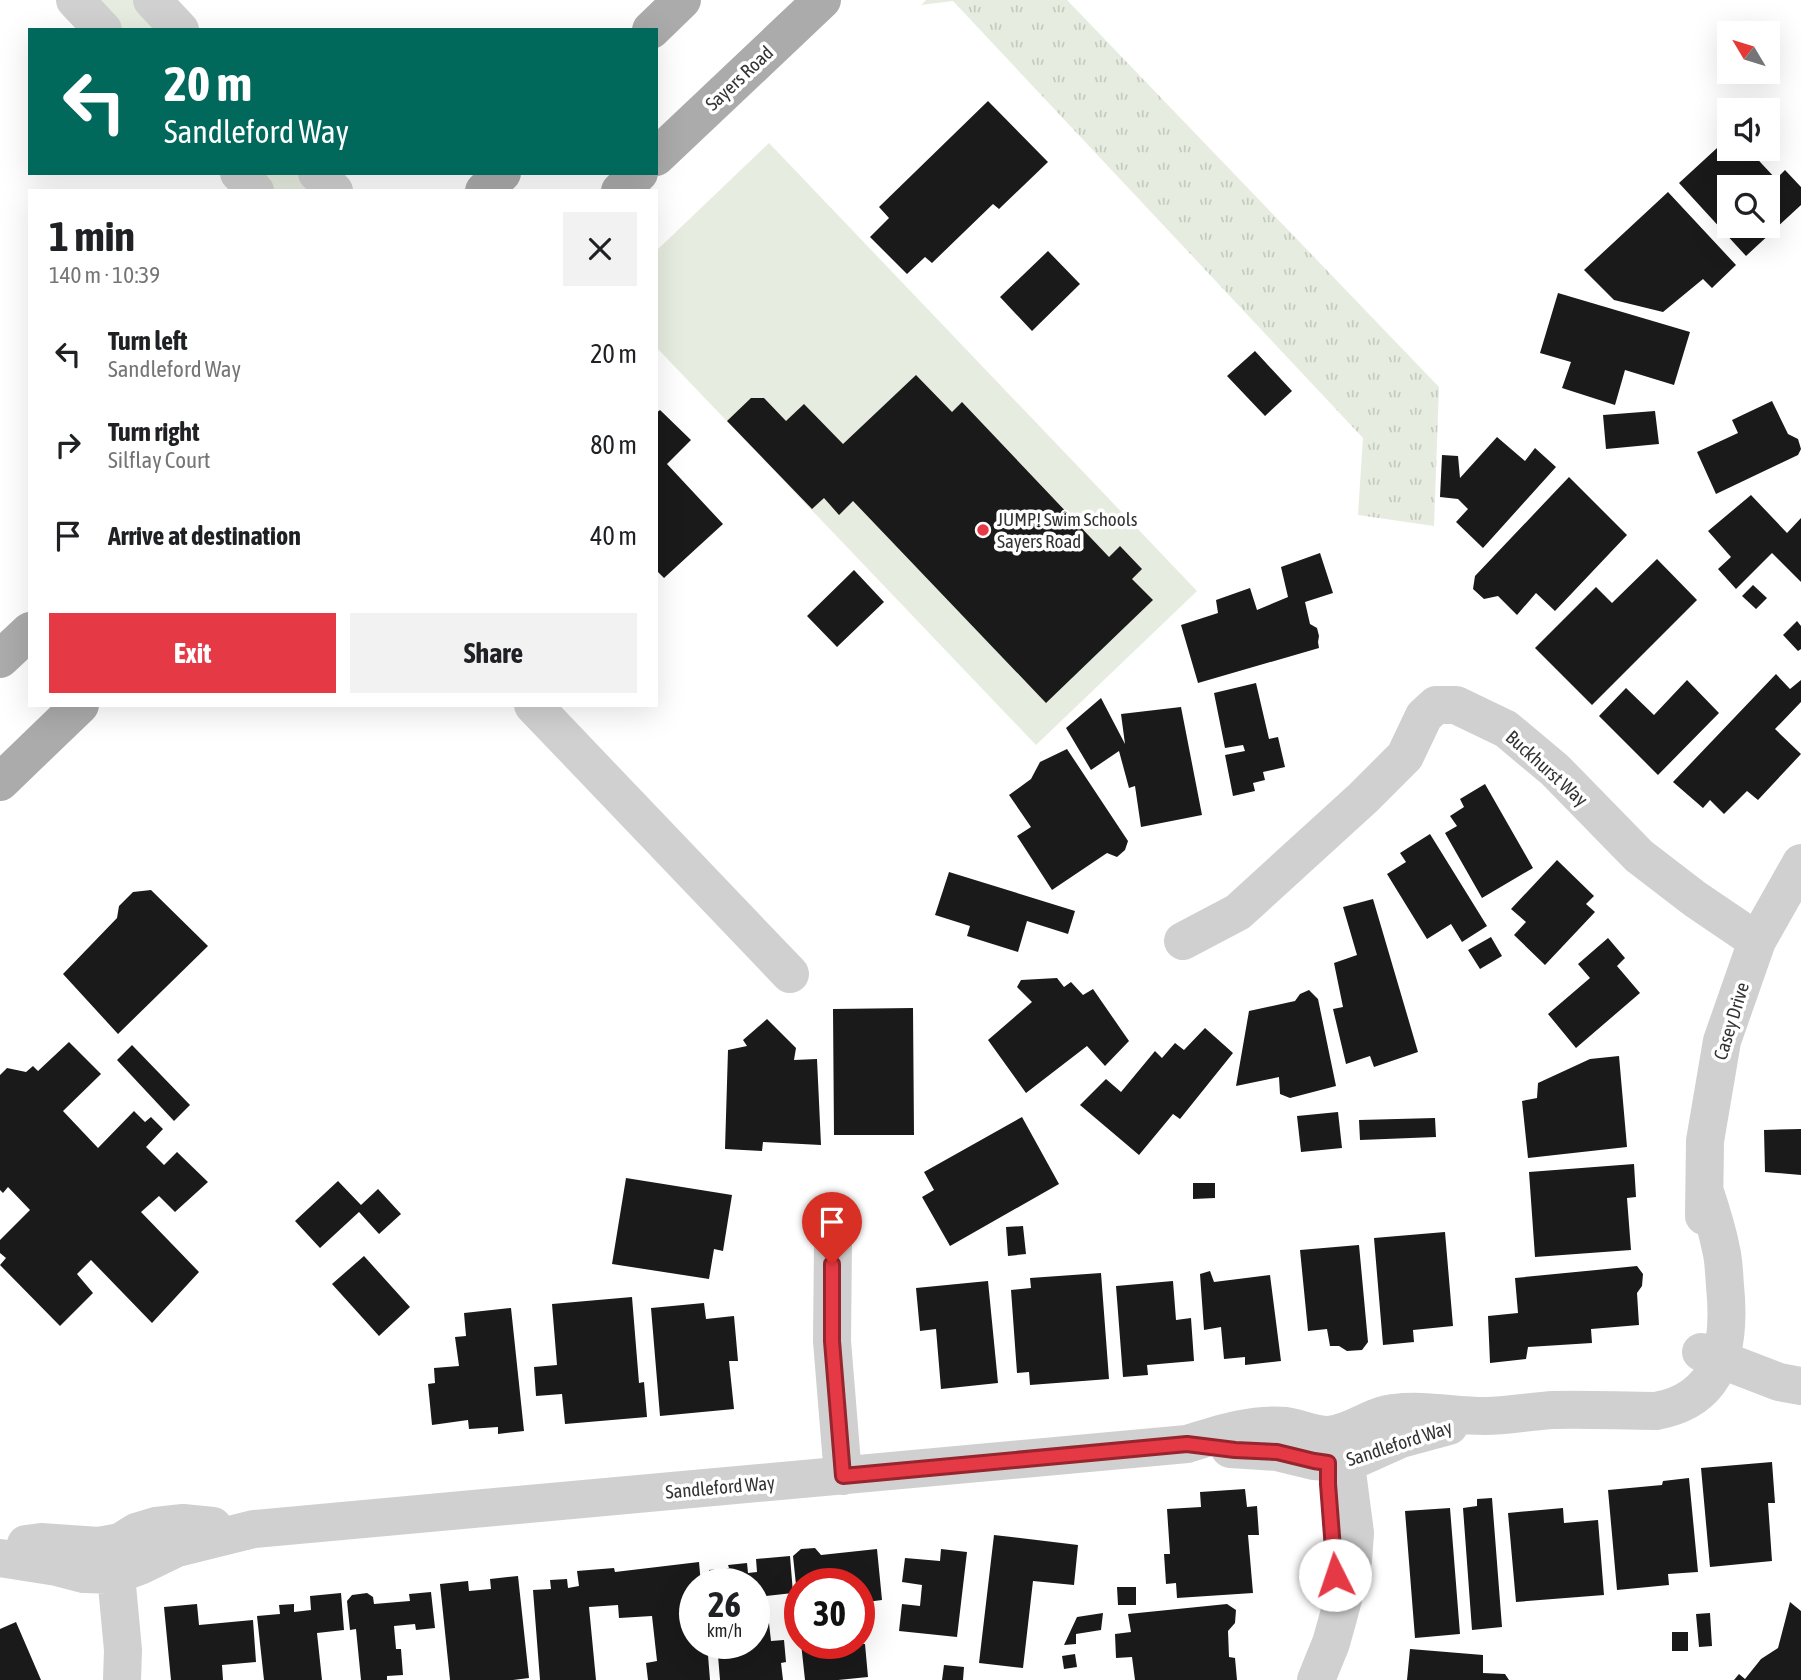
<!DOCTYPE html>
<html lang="en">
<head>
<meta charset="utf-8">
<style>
  body { margin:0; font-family:"Asap Condensed",sans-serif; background:#f2f2f2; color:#202124; height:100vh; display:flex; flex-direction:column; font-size:26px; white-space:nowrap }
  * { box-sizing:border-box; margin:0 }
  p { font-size:23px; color:#757577 }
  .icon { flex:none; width:38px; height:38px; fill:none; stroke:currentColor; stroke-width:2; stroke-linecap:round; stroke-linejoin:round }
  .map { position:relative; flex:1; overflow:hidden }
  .panel { position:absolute; left:28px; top:189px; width:630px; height:518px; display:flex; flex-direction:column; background:#fff; border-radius:0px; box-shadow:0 7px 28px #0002 }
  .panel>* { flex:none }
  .guide { position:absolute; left:28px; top:28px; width:630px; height:147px; border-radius:0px; box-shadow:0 7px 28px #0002; background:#00695c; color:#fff; overflow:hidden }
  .needle { width:46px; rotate:308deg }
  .tools { position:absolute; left:1717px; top:21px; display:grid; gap:14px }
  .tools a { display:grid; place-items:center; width:63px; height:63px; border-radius:0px; background:#fff; box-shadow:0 7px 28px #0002; font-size:35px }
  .speed { position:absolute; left:679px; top:1568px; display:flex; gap:14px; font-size:35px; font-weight:700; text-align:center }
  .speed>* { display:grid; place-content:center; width:91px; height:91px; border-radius:50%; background:#fff; box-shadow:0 7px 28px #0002; line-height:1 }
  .speed small { font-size:18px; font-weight:400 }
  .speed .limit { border:10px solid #d22; background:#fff; color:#111 }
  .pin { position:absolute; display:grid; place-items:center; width:60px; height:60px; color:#fff; margin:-72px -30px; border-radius:50% 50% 50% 0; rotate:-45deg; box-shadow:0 0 7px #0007 }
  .pin .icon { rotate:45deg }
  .me { position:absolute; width:77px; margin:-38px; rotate:356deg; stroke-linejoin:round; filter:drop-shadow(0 0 5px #0008) }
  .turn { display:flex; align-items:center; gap:24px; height:147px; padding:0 21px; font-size:32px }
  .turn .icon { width:91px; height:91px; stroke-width:2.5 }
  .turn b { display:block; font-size:49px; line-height:60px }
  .round { display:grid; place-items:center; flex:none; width:74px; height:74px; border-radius:0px; background:#f2f2f2 }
  .headline { display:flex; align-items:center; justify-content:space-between; height:119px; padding:0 21px }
  h1 { font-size:42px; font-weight:700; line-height:52px }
  .action { display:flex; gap:14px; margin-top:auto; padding:14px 21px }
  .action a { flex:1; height:80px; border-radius:0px; background:#e63946; color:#fff; font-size:28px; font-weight:700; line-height:80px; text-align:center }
  .action a+a { background:#f2f2f2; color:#202124 }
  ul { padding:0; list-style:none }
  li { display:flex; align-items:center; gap:21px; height:91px; padding:0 21px }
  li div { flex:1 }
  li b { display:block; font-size:26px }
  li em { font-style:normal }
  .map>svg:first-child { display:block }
</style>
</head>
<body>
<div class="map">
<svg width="1801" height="1680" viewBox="0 0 1801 1680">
  <defs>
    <pattern id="grass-tufts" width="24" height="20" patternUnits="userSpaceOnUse" patternTransform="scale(1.75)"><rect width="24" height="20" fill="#e6ecdf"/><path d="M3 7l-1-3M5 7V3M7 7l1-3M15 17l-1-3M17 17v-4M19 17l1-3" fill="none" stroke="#c6cbc0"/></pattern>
  </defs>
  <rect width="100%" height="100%" fill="#fff"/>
  <path fill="url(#grass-tufts)" d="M926,0H1067L1439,387L1434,526L1358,515L1363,438L953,1L921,5Z"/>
  <path fill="#e6ecdf" d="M88,0H137L165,30H117Z
    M769,143L1197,591L1036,745L656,347V251Z
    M254,173H303L319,191H271Z"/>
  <path fill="#1a1a1a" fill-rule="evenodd" d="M988,101L1048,162L999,209L993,204L932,263L925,257L907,274L870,237L889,218L879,207Z
    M1729,137V149H1748L1776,179L1785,170L1801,187V205L1746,256L1679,183ZM1729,187H1768V226H1729Z
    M1668,192L1736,265L1712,288L1703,279L1663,312L1614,300L1584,270Z
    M1048,251L1080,284L1032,331L1000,297Z
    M1558,293L1690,332L1674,385L1625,370L1615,405L1562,388L1571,362L1540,353Z
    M1255,351L1292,391L1265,416L1227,376Z
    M916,375L952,412L962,402L1109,557L1120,546L1142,569L1132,579L1153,600L1046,703L853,501L839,515L824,498L812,509L727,421L751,398H764L786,421L804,404L843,444Z
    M1772,401L1788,434L1798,439L1801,449L1798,455L1716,494L1697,452L1738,433L1732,420Z
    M660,410L691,440L667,464L723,524L664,578L656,570V413Z
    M1655,411L1659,444L1606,449L1603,415Z
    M1497,437L1525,461L1535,448L1556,467L1483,548L1456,522L1468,509L1458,499L1440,497L1442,455L1458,456L1460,478Z
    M1569,477L1627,535L1555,611L1536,593L1517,615L1498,596L1484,599L1473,589L1475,576Z
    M1751,495L1787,533L1801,518V582L1772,553L1736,589L1718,569L1731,557L1708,531Z
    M1320,553L1333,593L1305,602L1310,624L1317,628L1319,636L1318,642L1319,648L1198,683L1181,625L1218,613L1216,600L1250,588L1257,610L1288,597L1281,567Z
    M1657,559L1697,600L1592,705L1535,648L1596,587L1612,603Z
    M854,570L884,602L837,647L807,616Z
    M1753,585L1767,598L1756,609L1742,596Z
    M1797,621L1801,626V649L1798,651L1783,635Z
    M1776,674L1790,689L1801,680V702L1775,729L1801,754L1758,800L1747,791L1724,814L1710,800L1703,808L1673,782Z
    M1687,680L1719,713L1658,775L1599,716L1626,688L1654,715Z
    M1256,683L1269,739L1278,737L1285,767L1263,772L1265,780L1253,783L1255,791L1233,796L1225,755L1245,751L1243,745L1225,748L1214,693Z
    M1101,698L1125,744L1121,714L1181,707L1202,815L1141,827L1135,786L1129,788L1119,751L1091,770L1066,728Z
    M1067,749L1128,841L1125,850L1117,857L1107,853L1052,890L1017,836L1031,827L1009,795L1031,779L1040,762Z
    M1485,784L1533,868L1482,898L1445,833L1457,826L1450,816L1464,807L1460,799Z
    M1430,834L1487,926L1462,942L1451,924L1427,939L1387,874L1406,862L1400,853Z
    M1557,860L1594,896L1586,904L1595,912L1545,965L1514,935L1526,922L1511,909Z
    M949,872L1075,911L1068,934L1027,921L1018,952L967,936L970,926L935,915Z
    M151,890L208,946L118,1034L63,974L117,918L119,906L133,892Z
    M1373,899L1418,1052L1374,1067L1370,1056L1346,1064L1333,1009L1343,1007L1334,963L1357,955L1343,907Z
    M1491,937L1502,956L1480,969L1468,950Z
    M1608,938L1625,958L1617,966L1640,993L1576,1048L1548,1014L1590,978L1578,964Z
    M1057,978L1064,987L1071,982L1083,995L1093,989L1129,1041L1105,1066L1087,1046L1026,1093L988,1040L1032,1002L1017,987L1021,980Z
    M1309,990L1318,999L1336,1086L1290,1098L1280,1094L1279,1077L1236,1086L1249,1011L1295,1001L1300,994Z
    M913,1008L914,1135H834L833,1009Z
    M767,1019L796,1048L794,1060L817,1059L821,1145L763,1142L762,1151L725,1149L728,1050L747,1046L743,1040Z
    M1205,1028L1233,1053L1180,1119L1173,1114L1139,1155L1080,1105L1106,1079L1121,1092L1155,1051L1162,1058L1175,1043L1184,1050Z
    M69,1042L101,1074L63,1111L98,1148L134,1111L145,1122L151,1117L163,1129L146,1147L164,1165L177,1152L208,1182L175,1212L159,1196L141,1212L199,1272L152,1323L91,1260L77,1274L93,1293L60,1326L0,1265L6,1258L0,1253V1240L30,1210L8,1187L3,1193L0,1190V1075L7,1068L26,1072L33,1066L38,1071Z
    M132,1045L190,1105L174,1121L117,1060Z
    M1619,1056L1627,1147L1528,1158L1522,1101L1537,1098L1538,1083L1590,1059Z
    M1338,1112L1342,1148L1301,1152L1297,1116Z
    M1022,1117L1059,1184L950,1246L922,1197L934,1190L924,1172Z
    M1435,1118L1436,1137L1360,1140L1359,1120Z
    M1801,1129V1175L1765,1172L1764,1130Z
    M1634,1164L1636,1197L1627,1198L1631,1250L1535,1257L1529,1172Z
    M626,1178L732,1195L723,1251L714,1249L709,1279L612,1264Z
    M338,1181L361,1205L378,1189L401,1214L379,1234L359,1212L320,1248L295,1221Z
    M1193,1183H1215V1198L1193,1199Z
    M1023,1226L1026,1254L1008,1256L1006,1227Z
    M1445,1232L1453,1326L1413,1330L1414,1342L1383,1345L1374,1238Z
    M1359,1245L1368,1342L1362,1350L1347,1351L1339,1346H1330L1327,1329L1308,1331L1300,1250Z
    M364,1256L410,1307L379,1336L332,1284Z
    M1637,1266L1643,1274L1642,1286L1637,1293L1639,1325L1591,1329L1592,1343L1528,1347L1526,1359L1490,1363L1488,1316L1518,1313L1515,1278Z
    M1210,1271L1214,1282L1270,1275L1281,1361L1245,1365V1357L1224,1359L1221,1327L1204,1330L1200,1274Z
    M1101,1273L1109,1379L1030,1385L1029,1372L1017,1373L1011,1290L1031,1288L1030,1278Z
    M988,1281L998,1383L941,1389L936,1329L920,1331L916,1288Z
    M1173,1281L1176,1320L1191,1318L1194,1361L1147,1365L1148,1375L1123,1377L1116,1286Z
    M632,1297L639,1383L644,1382L647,1417L565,1424L562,1394L536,1396L534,1367L557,1365L552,1304Z
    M704,1303L706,1319L734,1316L738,1361H729L734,1409L660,1416L651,1308Z
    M511,1308L524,1431L498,1434V1427L469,1429L468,1420L432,1425L428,1384L435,1383L434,1368L459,1366L455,1337L466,1336L464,1313Z
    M1772,1462L1775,1503H1768L1772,1561L1710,1567L1701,1468Z
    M1689,1478L1698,1572L1668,1574L1669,1585L1617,1590L1608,1490L1662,1485L1663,1481Z
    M1245,1489L1247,1507L1257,1506L1259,1535H1248L1253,1593L1177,1598L1176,1583L1166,1584L1164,1554H1170L1167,1509L1201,1507L1200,1492Z
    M1492,1498L1502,1627L1472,1630L1463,1508L1477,1506V1499Z
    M1450,1508L1460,1634L1415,1638L1405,1511Z
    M1563,1508L1564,1523L1598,1520L1604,1595L1516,1602L1508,1513Z
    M994,1535L1078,1545L1074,1585L1033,1581L1023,1668L979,1663Z
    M815,1548L821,1555L877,1549L882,1600L859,1603V1584H800V1604H798L793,1556L801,1549Z
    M941,1549L967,1552L957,1637L899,1631L902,1604L920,1606L922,1585L902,1582L905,1558L940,1561Z
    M790,1556L793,1593L766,1596L771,1641L784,1640L786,1662L781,1663L783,1680H720L717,1643H754V1584H711L709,1570L729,1568L728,1565L747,1563L748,1573L757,1572L756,1559Z
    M699,1562L701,1584H695V1643H707L710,1680H648L646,1663L657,1661L652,1616L619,1618L618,1605L589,1607L596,1680H540L533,1590L551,1589L550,1580L567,1579L568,1588L579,1586L577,1571L614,1568L615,1572Z
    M518,1576L529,1678L513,1680H450L440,1584L468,1581L469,1591L491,1589L490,1579Z
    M1117,1587H1136V1605H1118Z
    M431,1592L435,1628L416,1630L415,1624L394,1626L396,1649H401L403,1675L387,1676V1680H361L356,1629L350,1630L347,1601L352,1595L367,1593L373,1597L374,1604L410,1601L409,1594Z
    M341,1593L344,1630L317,1633L322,1680H264L257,1616L280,1614L279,1605L294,1604V1612L311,1610L310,1596Z
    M1790,1602L1801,1611V1680H1734L1739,1674L1745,1679L1761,1659L1778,1648Z
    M197,1604L199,1625L253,1620L256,1662L222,1665L223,1680H171L164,1607Z
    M1227,1604L1236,1610L1235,1623L1228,1631L1229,1657L1235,1658L1237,1680H1135L1132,1657L1116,1658L1115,1634L1131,1632L1128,1614Z
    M1103,1613L1101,1630L1076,1634V1644L1064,1645L1077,1617Z
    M1710,1613L1712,1646L1699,1647L1696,1614Z
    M16,1622L41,1680H0V1629Z
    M1672,1632H1688V1651H1672Z
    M801,1643L865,1644L868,1677L838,1680H805Z
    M1410,1649L1483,1655V1673L1505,1674L1509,1680H1407Z
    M1075,1654L1077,1667L1064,1669L1062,1656Z
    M944,1665L964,1667L963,1680H942Z"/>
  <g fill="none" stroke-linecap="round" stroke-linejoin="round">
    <path stroke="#d0d0d0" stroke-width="38" d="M75,0L103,30
      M152,0L180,30
      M239,173L255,191
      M317,173L334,191
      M533,705L790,974
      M1183,941L1238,912L1363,798L1405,756L1424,716L1436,705H1456L1506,729L1555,770L1639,856L1695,899L1757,941
      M1704,1216L1705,1141L1722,1041L1757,941L1801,863
      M833,1242L832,1341L843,1476
      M1701,1352L1779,1382L1801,1386
      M1230,1449L1277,1452L1314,1461L1338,1463L1354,1460L1401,1439L1449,1426
      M26,1544L41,1542L99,1546L120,1542L136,1532L156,1526L183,1523L213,1526
      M104,1554L116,1575L123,1650L122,1680
      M0,1558L57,1567L84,1574L116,1575L142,1565L177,1548L254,1529L1187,1444C1219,1434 1252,1423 1286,1426C1300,1428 1313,1435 1328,1435C1351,1434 1371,1415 1394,1413C1424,1409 1454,1416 1485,1416C1508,1416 1531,1411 1554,1410C1588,1409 1622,1411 1656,1411C1722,1399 1731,1344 1725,1286C1724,1274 1724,1261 1721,1249C1717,1229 1711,1210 1705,1192
      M1316,1680L1331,1643L1338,1618L1353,1561L1355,1533L1347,1472L1332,1440"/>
    <path stroke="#ababab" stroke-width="38" d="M651,30L682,0
      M656,157L822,0
      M484,191L502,173
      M620,191L639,173
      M0,659L30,631
      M0,782L80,705"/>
  </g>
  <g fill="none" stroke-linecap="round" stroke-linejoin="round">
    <defs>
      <path id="route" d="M832,1264V1341L843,1476L1187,1444L1235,1450L1277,1452L1314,1461L1328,1463V1484L1335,1575"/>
    </defs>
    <use href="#route" stroke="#96252e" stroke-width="18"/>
    <use href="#route" stroke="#e63946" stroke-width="12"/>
  </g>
  <circle fill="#e63946" stroke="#fff" stroke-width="2.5" cx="983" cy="530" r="7"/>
  <g text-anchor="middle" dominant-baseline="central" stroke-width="7" stroke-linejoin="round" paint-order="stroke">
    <g font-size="19" fill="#333" stroke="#fff">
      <text transform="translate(739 78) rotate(-43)">Sayers Road</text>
      <text transform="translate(1547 768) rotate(42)">Buckhurst Way</text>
      <text transform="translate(1731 1021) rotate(-73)">Casey Drive</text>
      <text transform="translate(1399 1443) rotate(-18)">Sandleford Way</text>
      <text transform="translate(720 1487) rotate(-5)">Sandleford Way</text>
    </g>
    <g font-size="19" fill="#333" stroke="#fff" text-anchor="start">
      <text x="997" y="519">JUMP! Swim Schools<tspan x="997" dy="22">Sayers Road</tspan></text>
    </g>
  </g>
</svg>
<div class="tools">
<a><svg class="needle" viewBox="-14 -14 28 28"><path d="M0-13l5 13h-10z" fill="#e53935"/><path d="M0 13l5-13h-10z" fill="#757577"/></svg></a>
<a><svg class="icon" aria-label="sound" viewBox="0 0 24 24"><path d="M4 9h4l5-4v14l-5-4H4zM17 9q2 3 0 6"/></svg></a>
<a><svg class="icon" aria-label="search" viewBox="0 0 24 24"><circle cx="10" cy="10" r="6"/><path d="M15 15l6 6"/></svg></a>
</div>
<div class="speed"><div>26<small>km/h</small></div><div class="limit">30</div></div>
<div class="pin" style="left:832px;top:1264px;background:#d93025"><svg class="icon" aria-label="arrive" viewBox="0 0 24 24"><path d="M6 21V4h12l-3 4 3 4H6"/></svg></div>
<svg class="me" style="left:1335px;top:1575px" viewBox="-20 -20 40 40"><circle r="19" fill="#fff"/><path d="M0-13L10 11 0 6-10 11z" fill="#e63946"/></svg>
<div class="guide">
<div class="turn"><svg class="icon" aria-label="left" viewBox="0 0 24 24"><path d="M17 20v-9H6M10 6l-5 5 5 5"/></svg><div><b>20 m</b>Sandleford Way</div></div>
</div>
<section class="panel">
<div class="headline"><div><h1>1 min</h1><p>140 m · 10:39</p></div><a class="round"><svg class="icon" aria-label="close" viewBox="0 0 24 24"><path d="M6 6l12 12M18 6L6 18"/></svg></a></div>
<ul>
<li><svg class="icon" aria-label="left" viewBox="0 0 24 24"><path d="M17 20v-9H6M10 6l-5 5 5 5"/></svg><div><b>Turn left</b><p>Sandleford Way</p></div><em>20 m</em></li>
<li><svg class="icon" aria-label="right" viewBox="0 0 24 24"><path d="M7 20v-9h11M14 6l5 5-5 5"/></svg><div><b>Turn right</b><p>Silflay Court</p></div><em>80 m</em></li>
<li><svg class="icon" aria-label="arrive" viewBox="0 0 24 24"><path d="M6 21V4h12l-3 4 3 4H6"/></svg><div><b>Arrive at destination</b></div><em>40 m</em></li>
</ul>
<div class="action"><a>Exit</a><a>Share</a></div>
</section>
</div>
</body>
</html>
